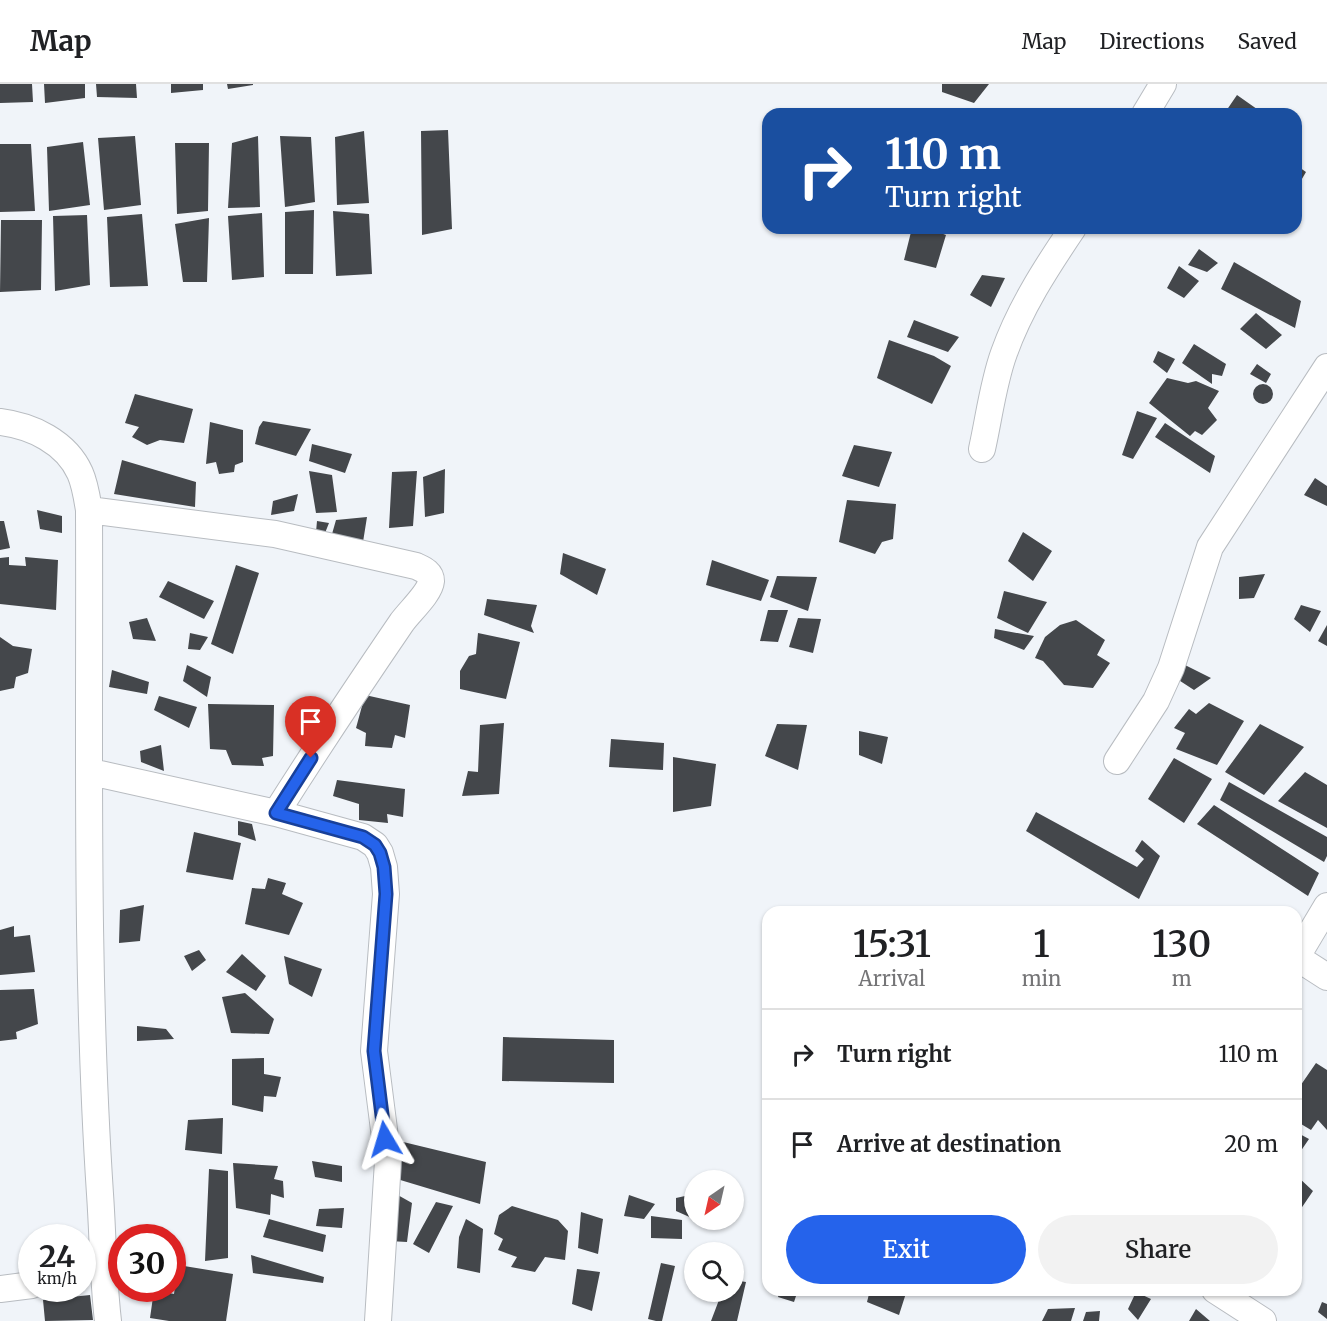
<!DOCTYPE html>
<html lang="en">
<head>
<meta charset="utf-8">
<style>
  body { margin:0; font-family:Merriweather,serif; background:#f2f2f2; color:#202124; height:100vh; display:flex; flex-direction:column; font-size:22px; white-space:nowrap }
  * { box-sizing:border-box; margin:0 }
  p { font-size:20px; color:#757577 }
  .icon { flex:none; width:33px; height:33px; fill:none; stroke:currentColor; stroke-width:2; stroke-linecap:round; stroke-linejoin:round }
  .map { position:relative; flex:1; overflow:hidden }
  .details { position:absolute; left:762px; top:822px; width:540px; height:390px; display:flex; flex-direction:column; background:#fff; border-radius:18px; box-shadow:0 2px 4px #0004 }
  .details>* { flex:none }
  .hud { position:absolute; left:762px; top:24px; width:540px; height:126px; border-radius:18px; box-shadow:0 2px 4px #0004; background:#1a4fa0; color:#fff; overflow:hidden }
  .needle { width:39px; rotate:214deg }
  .fabs { position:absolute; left:684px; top:1086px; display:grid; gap:12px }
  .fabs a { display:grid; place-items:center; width:60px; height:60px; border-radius:50%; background:#fff; box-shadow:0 2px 4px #0004; font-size:30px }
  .speed { position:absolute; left:18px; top:1140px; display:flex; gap:12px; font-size:30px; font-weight:700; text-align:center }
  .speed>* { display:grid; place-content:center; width:78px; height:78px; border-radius:50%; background:#fff; box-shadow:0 2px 4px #0004; line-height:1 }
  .speed small { font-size:15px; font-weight:400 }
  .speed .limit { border:9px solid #d22; background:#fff; color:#111 }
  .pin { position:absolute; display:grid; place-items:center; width:51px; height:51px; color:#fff; margin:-62px -26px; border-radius:50% 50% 50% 0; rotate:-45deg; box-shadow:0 0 6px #0007 }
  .pin .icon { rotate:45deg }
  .me { position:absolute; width:66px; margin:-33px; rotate:353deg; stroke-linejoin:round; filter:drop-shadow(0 0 4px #0008) }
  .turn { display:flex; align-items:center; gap:21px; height:126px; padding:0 24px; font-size:27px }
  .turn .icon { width:78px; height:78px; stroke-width:2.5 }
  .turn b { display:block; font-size:42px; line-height:51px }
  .eta { display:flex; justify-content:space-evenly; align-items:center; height:102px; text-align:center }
  .eta b { font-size:36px; font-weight:600; line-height:42px }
  .action { display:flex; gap:12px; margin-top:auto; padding:12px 24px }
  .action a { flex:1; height:69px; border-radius:36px; background:#2563eb; color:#fff; font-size:24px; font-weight:600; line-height:69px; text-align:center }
  .action a+a { background:#f2f2f2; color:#202124 }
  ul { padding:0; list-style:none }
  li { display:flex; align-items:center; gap:18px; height:90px; padding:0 24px; border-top:2px solid #e0e0e0 }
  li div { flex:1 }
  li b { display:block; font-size:22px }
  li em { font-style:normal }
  header { display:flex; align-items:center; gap:36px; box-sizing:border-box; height:84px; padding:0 30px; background:#fff; border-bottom:2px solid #e0e0e0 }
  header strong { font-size:28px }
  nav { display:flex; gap:33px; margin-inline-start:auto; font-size:21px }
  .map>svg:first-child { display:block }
</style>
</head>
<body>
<header>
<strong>Map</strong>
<nav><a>Map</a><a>Directions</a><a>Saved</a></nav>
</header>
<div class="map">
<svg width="1327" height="1237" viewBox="0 0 1327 1237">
  <rect width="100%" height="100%" fill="#f0f4f9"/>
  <path fill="#44474b" d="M0,0H32L33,18L0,19Z
    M44,0H85V14L45,19Z
    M96,0H136L137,14L97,13Z
    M171,0H203V6L171,9Z
    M227,0H253V1L228,5Z
    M942,0H989L974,19L942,8Z
    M1237,11L1264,30H1224Z
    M448,46L452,145L422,151L421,47Z
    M364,47L369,119L337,121L335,53Z
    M135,52L141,121L104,126L98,54Z
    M258,52L260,123L228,124L232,59Z
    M280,52L311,53L315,118L285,123Z
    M83,58L90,121L49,127L47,63Z
    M175,59H209L208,127L177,130Z
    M0,60H31L35,127L0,128Z
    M1296,81L1306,88L1296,105Z
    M314,126L313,190H285V128Z
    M333,127L369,130L372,190L336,192Z
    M262,129L264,193L232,196L228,132Z
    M142,130L148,202L110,203L107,133Z
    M87,131L90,201L55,207L53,132Z
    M209,134L207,198H183L175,140Z
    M1,136H42L41,206L0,208Z
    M912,144H927L946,151L936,184L904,176Z
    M1199,165L1218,179L1207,188L1188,181Z
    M1234,178L1301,217L1295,244L1221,205Z
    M1179,182L1199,197L1184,214L1167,204Z
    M982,191L1005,194L991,223L970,211Z
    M1256,229L1282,251L1266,265L1240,245Z
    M914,236L959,253L948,268L907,253Z
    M889,256L934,272L951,282L932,320L877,294Z
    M1194,260L1226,280L1222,292L1212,290V300L1182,279Z
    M1158,267L1175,275L1167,289L1153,278Z
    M1257,280L1271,290L1266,299L1250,290Z
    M1167,294L1188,299L1196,297L1219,307L1208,324L1217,336L1202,351L1195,347L1190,352L1149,319Z
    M1253 310a10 10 0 1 1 20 0a10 10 0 1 1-20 0Z
    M135,310L193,325L184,359L160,356L147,361L132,353L139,343L125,339Z
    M1137,327L1157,334L1133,375L1122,371Z
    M263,337L311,345L296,372L255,360L259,343Z
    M210,338L243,346V378L235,381L234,388L219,390L216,378L206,380Z
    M1165,339L1215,372L1210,389L1155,353Z
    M312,360L352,370L345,389L309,377Z
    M854,361L892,368L879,403L842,392Z
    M122,376L196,398L195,423L114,410Z
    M445,385L444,429L425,433L423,393Z
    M309,387L332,391L337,428L316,429Z
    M417,387L413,442L389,444L392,388Z
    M1315,394L1327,402V422L1304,411Z
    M298,410L294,427L271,431L273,417Z
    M847,416L896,420L893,455L882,458L875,470L839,458Z
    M37,426L62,432V449L40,445Z
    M367,433L363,458L330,457L336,436Z
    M0,437H4L10,464L0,466Z
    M317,437L329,439L325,449L316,448Z
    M1023,448L1052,467L1033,497L1008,477Z
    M563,469L606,485L597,511L560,490Z
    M9,473V481L26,482L25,473L58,476L56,526L0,520V474Z
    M712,476L769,496L761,517L706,501Z
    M236,481L259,489L233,570L211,560Z
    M1265,490L1254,514L1239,515V493Z
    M777,492L817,493L808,527L770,513Z
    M168,497L214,517L204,535L159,513Z
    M1004,507L1047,518L1028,549L997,534Z
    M487,515L537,521L531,542L534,549L484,531Z
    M1301,521L1321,527L1310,548L1294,535Z
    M768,526H788L778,558L760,557Z
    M147,534L156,557L133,555L129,538Z
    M798,534L821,535L813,569L789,563Z
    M1076,536L1105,556L1097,571L1110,579L1093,604L1064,601L1043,577L1035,574L1045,553L1060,541Z
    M1327,541V562L1318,557Z
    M995,545L1034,552L1024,566L994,554Z
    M190,549L208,553L200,566L188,565Z
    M478,549L520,558L506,615L460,605V587L469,572L476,570Z
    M0,553L13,562L32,565L28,589L16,593L14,604L0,607Z
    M1181,579L1211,594L1194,606L1174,593Z
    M187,581L211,593L207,613L183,597Z
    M112,586L149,598L147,610L109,603Z
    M365,611L410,621L405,654L395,651L392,664L365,662L366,649L356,644Z
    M159,612L197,623L189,644L154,626Z
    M1209,619L1244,637L1217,681L1176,665L1185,649L1174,644L1189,625L1196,630Z
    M208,620L274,621L273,672L262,674L264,682L232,681L226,666L210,665Z
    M504,639L499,710L462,712L468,687L478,688L480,641Z
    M777,640L807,641L798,686L765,672Z
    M1260,640L1304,663L1264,711L1225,688Z
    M859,647L888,653L882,680L859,671Z
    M611,655L664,659L663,686L609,683Z
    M161,661L164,687L141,678L140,667Z
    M673,673L716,680L711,722L673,728Z
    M1174,674L1212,695L1184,739L1148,715Z
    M1305,688L1327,701V744L1278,717Z
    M337,696L405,705L403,733L387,730L388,739L359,736V720L333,712Z
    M1229,698L1327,753V772L1324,778L1220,716Z
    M1214,721L1319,789L1308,812L1197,740Z
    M1036,728L1137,783L1144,775L1135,767L1142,756L1160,772L1139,815L1026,747Z
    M238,737L252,740L256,757L238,751Z
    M194,748L241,759L233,796L186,788Z
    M268,794L286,799L282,810L303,819L289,851L245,840L252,804L265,805Z
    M144,821L140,857L119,859L120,826Z
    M14,842V853L30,851L35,888L0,891V846Z
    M199,866L206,876L192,887L184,872Z
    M242,870L266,892L256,907L226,888Z
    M284,872L322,885L312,913L289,900Z
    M34,905L38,940L16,948L17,955L0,957V906Z
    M245,909L274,935L269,950L231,949L222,913Z
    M137,942L166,945L174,955L137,957Z
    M503,953L614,956V999L502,997Z
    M264,974V990L281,993L276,1013L264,1012L263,1028L232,1021V975Z
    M1316,979L1327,986V1046L1318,1036L1311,1046L1296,1037V1008Z
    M223,1034L222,1070L185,1066L188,1036Z
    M1296,1048L1309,1055L1296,1074Z
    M395,1056L486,1078L480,1120L397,1095Z
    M312,1077L342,1082V1098L315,1093Z
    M233,1079L278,1082L274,1095L283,1097L284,1114L271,1110L270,1131L236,1124Z
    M209,1085L228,1087V1174L205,1177Z
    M1298,1093L1313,1107L1296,1132V1096Z
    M396,1110L412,1119L407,1158L389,1157Z
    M694,1110V1135L676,1127V1114Z
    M629,1111L655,1120L644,1135L624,1132Z
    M436,1118L453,1122L429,1169L413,1160Z
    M512,1122L558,1136L568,1147L565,1176L545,1173L535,1188L511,1183L517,1173L498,1166L503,1155L494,1150L499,1131Z
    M344,1124L342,1144L316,1142L319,1125Z
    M581,1128L603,1135L598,1170L578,1164Z
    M651,1132L682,1136V1155L651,1154Z
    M269,1135L326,1151L323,1168L263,1153Z
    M466,1135L483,1145L480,1189L457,1184L459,1153Z
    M251,1171L324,1193L323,1199L253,1189Z
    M661,1179L675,1182L662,1237H656L648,1235Z
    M178,1181L233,1190L226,1237H169L150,1234L154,1206L174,1210Z
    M577,1185L600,1188L592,1227L572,1220Z
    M734,1196L746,1198L737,1237H711L722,1208H734Z
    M780,1206H798L794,1218L778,1213Z
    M870,1206H907L899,1231L867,1218Z
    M1136,1208L1151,1215L1138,1236L1128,1225Z
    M90,1211L93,1236L45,1237L43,1216Z
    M1322,1218L1327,1220V1235L1318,1228Z
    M1075,1224L1071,1237H1042L1048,1225Z
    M1196,1225L1210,1237H1189Z
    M1100,1227L1099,1237H1083L1086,1228Z"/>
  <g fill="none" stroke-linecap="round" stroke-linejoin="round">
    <defs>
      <path id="minor" d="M1145,30L1163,0
        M0,338C32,342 66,358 80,389C85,400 87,414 89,426C90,654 85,883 100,1110C103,1153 103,1195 108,1237
        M982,365C989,334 993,299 1004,269C1020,224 1046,184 1073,144
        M89,426L275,450L416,482C422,485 431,488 431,497C430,509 410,527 402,538C359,601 317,664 276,729
        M1117,677L1156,617L1171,584L1210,463L1327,283
        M91,688L276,729L363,753L375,761L380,769L384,783L386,810L374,967L388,1077L378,1237
        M1296,873L1327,893
        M1296,874L1327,822
        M0,1205L32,1201
        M1215,1206L1263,1237"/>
    </defs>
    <use href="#minor" stroke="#b8bcc1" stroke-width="28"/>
    <use href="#minor" stroke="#fff" stroke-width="26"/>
  </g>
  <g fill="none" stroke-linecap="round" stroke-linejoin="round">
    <defs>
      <path id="route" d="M311,674L276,729L363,753L375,761L380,769L384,783L386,810L374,967L385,1055"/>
    </defs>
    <use href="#route" stroke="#184099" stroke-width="15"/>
    <use href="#route" stroke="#2563eb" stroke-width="10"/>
  </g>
</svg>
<div class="fabs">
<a><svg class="needle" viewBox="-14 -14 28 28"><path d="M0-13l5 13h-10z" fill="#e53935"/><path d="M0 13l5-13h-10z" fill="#757577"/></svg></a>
<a><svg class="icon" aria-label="search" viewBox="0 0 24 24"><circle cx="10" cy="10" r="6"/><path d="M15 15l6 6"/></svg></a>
</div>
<div class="speed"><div>24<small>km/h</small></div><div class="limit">30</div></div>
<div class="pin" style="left:311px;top:674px;background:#d93025"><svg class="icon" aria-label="arrive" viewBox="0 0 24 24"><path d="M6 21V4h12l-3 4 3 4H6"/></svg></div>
<svg class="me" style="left:385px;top:1055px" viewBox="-20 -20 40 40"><path d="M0-17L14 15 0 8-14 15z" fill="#2563eb" stroke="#fff" stroke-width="4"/></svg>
<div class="hud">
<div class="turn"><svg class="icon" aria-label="right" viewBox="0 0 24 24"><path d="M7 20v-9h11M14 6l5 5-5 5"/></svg><div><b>110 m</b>Turn right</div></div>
</div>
<section class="details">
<div class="eta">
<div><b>15:31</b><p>Arrival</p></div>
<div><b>1</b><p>min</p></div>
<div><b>130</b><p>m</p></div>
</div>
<ul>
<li><svg class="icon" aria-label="right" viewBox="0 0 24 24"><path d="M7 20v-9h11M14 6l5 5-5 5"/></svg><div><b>Turn right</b></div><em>110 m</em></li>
<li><svg class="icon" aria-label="arrive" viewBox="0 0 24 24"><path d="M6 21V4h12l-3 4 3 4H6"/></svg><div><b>Arrive at destination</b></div><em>20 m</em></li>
</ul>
<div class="action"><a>Exit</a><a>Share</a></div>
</section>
</div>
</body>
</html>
